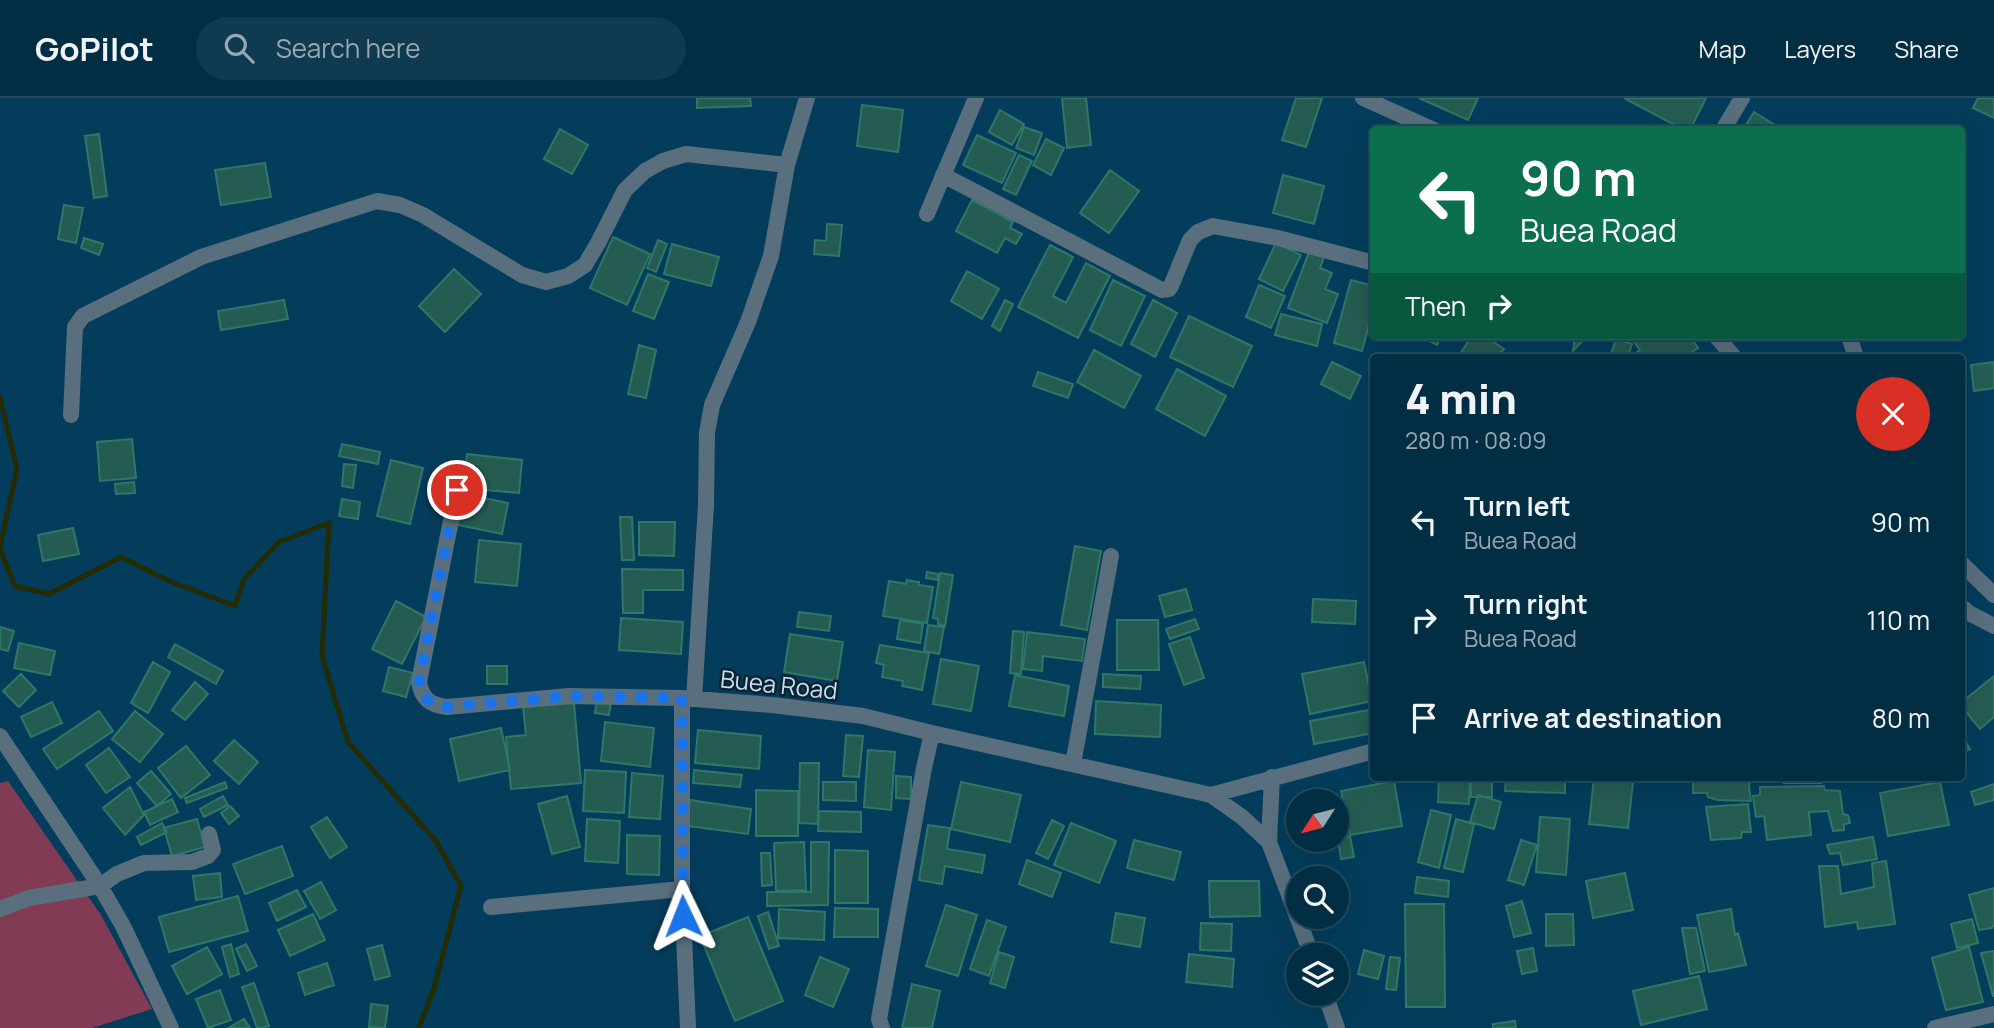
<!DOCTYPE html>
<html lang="en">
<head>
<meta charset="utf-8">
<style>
  body { margin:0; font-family:Manrope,sans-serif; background:#103a4f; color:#f1f3f6; height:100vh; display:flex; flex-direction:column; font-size:26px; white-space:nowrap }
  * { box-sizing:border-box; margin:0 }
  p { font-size:23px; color:#96a8b2 }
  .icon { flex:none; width:38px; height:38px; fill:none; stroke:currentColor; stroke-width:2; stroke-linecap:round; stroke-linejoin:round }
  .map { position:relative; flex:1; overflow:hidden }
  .details { position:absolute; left:1370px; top:256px; width:595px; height:427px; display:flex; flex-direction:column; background:#022e44; border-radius:7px; box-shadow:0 7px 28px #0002,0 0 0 2px #234a5d }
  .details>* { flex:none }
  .hud { position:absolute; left:1370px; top:28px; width:595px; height:214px; border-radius:7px; box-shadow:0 7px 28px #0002,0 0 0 2px #234a5d; background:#0b6e4f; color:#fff; overflow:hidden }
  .needle { width:46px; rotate:234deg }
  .tools { position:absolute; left:1286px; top:691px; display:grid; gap:14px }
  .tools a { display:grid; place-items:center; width:63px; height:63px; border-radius:50%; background:#022e44; box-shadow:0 7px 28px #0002,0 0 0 2px #234a5d; font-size:35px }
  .pin { position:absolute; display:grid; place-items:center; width:60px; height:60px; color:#fff; margin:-30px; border:4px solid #fff; border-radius:50%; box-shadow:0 2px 7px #0007 }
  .me { position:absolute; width:77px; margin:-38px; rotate:358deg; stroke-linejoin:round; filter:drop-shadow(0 0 5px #0008) }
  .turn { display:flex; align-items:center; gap:24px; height:147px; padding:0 35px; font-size:32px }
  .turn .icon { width:91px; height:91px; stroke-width:2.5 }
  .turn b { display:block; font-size:49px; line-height:60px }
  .then { display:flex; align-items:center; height:66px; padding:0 35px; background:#0003; gap:14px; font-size:26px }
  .round { display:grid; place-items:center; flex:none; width:74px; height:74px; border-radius:37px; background:#103a4f }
  .overview { display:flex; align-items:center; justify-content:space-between; height:119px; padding:0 35px }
  h1 { font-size:42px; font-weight:800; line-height:52px }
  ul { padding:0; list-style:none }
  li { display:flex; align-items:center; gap:21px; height:98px; padding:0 35px }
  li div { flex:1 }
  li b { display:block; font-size:26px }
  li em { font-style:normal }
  header { display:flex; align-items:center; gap:42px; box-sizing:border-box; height:98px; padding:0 35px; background:#022e44; border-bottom:2px solid #234a5d }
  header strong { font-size:33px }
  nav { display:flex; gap:38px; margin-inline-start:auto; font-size:24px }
  .search { width:490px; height:63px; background:#103a4f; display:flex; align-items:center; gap:18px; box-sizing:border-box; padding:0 24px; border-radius:38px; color:#96a8b2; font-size:26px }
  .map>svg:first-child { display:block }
</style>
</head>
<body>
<header>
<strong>GoPilot</strong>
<div class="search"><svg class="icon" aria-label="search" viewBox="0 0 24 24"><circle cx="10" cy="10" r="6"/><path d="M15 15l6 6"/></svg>Search here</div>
<nav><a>Map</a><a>Layers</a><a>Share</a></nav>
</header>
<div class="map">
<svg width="1994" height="930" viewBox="0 0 1994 930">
  <rect width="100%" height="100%" fill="#033d5b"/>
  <path fill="#813b55" d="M8,683L101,817L152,911L92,930H0V685Z"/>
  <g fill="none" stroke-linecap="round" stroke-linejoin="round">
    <path stroke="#252b03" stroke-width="5" d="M0,299L17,371L0,449
      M0,451L15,488L49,496L121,459L169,483L235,508L244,481L279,444L329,425L322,558L348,644L436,743L461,788L434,890L419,930"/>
  </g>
  <path fill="#255c51" stroke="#2f7769" stroke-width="2" d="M697,0H750L751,8L697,10Z
    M1062,0H1086L1091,47L1067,50Z
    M1296,0H1322L1306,49L1282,42Z
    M1419,0H1478L1468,22Z
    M1624,0H1706L1690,32H1684Z
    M1978,0H1994V20L1973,10Z
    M862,7L903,12L898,54L857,48Z
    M1000,12L1024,26L1012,47L989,34Z
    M1754,14L1778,29L1777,32H1743Z
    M1024,29L1042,35L1034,57L1016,50Z
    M560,31L588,47L572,76L544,61Z
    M99,36L107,98L94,100L85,38Z
    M977,37L1016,55L1002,85L963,67Z
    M1046,41L1064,50L1051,77L1033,67Z
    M1019,57L1032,63L1016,97L1003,91Z
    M265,65L271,99L221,107L215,72Z
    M1110,72L1139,93L1109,135L1080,115Z
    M1283,77L1324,88L1314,126L1273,115Z
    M972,102L1013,124L1010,130L1022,136L1016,146L1005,140L997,155L956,133Z
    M64,107L83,110L76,145L58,141Z
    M827,126L842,127L839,158L814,156L815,142L826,143Z
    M613,139L650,156L627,207L590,190Z
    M84,140L103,146L99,157L81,150Z
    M658,142L667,146L656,174L647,170Z
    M1276,145L1301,157L1283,193L1259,181Z
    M672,146L719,159L711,188L664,176Z
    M1050,147L1073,159L1053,198L1066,205L1086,165L1110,178L1078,240L1018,209Z
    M1310,151L1325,157L1320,170L1332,175L1325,191L1338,196L1327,225L1288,210Z
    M454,171L481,196L445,234L419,208Z
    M967,173L999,191L982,221L951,203Z
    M648,176L669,184L654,221L633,213Z
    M1113,182L1145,198L1121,248L1090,232Z
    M1351,182L1374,188V208L1362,253L1334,245Z
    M1259,187L1285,198L1271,230L1246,219Z
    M284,202L288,221L221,232L218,213Z
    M1005,202L1013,206L1000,233L992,228Z
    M1153,202L1177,215L1155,259L1131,246Z
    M1281,216L1322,226L1317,248L1275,237Z
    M1189,218L1252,248L1233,289L1170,259Z
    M1420,238H1442L1437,247Z
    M1472,238H1485L1504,251L1498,259H1458Z
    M1575,238H1587L1573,253Z
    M1638,238H1690L1698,250L1685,259H1630L1640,252L1633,242Z
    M1616,241L1632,246L1628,259H1610Z
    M639,247L656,252L646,300L628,296Z
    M1094,252L1141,278L1124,310L1077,284Z
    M1332,264L1361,278L1350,301L1321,286Z
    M1994,264V290L1974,293L1971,267Z
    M1177,271L1226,298L1205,338L1156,311Z
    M1038,274L1073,286L1068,300L1033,288Z
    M132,341L136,380L100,383L97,344Z
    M342,346L380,354L378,366L339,358Z
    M467,356L522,362L519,395L464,390Z
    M391,362L423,370L410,426L377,418Z
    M344,366L356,367L353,390L342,388Z
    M134,384L135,395L116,396L115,386Z
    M464,396L508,405L502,436L458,427Z
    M342,401L360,404L358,421L339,418Z
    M620,419H632L634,462H622Z
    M639,424H675L674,458L639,457Z
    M73,430L79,456L43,463L38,437Z
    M479,442L521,446L517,488L475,484Z
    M1075,448L1101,453L1087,532L1061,527Z
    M622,471L683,472V492H643V515H623Z
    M927,474L938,476V482L926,480Z
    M940,475L953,477L945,528L938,526V521L933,520Z
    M907,482L919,484V487L933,489L927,525L883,518L889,483L906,486Z
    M1186,491L1192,512L1165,519L1159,498Z
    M1313,501L1356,503L1355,526L1312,524Z
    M396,503L426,519L402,566L372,551Z
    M799,514L831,518L829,533L797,529Z
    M621,520L683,524L681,556L619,552Z
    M1195,521L1199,531L1170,541L1166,531Z
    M900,522L923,526L920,545L897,541Z
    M1117,522H1158L1159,572H1117Z
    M928,527L944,529L939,556L924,553Z
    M0,529L14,533L8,553L0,551Z
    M1013,533L1024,534L1021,576L1010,575Z
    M1027,534L1085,541L1082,563L1043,558L1042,573L1023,571Z
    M790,536L843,544L837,583L784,574Z
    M1190,539L1204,580L1184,587L1169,546Z
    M19,545L55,553L50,577L14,570Z
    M175,546L223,573L216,586L168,559Z
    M880,547L929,555L922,592L902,588L903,583L882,579L884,567L876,565Z
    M941,561L979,568L971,613L933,606Z
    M153,564L170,574L148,615L131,605Z
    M1364,564L1372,603L1310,616L1302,576Z
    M487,568H507V586H487Z
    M389,569L413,575L406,599L383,593Z
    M21,576L36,592L19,609L3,593Z
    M1103,576L1141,578L1140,591L1103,589Z
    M1015,577L1069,588L1064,618L1009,608Z
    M1994,578V619L1980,631L1962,609V604Z
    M195,584L208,596L185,622L172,612Z
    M597,602L611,604L609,617L595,615Z
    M1096,603L1161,607L1160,639L1095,636Z
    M52,604L62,625L31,639L21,619Z
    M574,605L581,685L511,691L506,639L526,637L523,609Z
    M1374,611V635L1314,646L1310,623Z
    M99,613L113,633L57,671L43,651Z
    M135,613L163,636L140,664L112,641Z
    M605,624L654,630L650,669L601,663Z
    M501,630L510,672L459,683L450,641Z
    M698,632L761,638L759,671L695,665Z
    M846,637L863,638L859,679L843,678Z
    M1962,638L1970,651L1962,655Z
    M234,642L258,664L239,686L214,663Z
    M186,648L210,677L181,700L158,670Z
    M109,650L130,679L106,695L86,667Z
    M868,652L895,654L891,712L864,709Z
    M800,665H819L818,726L799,725Z
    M585,672L626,674L624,715L583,713Z
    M694,672L742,677L740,689L693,685Z
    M151,673L171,696L157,708L137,685Z
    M632,675L663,678L660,721L629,719Z
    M896,678L911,679V701L896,700Z
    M1439,679H1470L1469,706L1438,704Z
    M1471,679H1492V699H1471Z
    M1506,679H1565V695L1505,693Z
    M1693,679H1750L1749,689L1751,703L1717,702L1708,699L1707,695H1693Z
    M1784,679H1821V685H1784Z
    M1594,680L1633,684L1628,730L1589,726Z
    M1394,683L1402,728L1350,737L1341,693Z
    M225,684L227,690L187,705L185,700Z
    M823,684H856V703L823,702Z
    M961,684L1021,697L1010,744L951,731Z
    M1940,684L1949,727L1888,738L1880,695Z
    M1994,686V702L1975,707L1971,694Z
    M1824,688L1825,692L1840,693L1843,716L1848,717L1850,725L1844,726V732L1833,733L1828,713L1809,714L1811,737L1767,742L1764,718L1756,719L1753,698L1760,697V689Z
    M130,689L144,717L125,737L103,710Z
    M756,692L798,693V738H756Z
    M1478,697L1501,704L1494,731L1470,724Z
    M223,698L228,707L204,719L200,711Z
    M567,698L580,749L552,756L538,706Z
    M172,701L178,714L150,727L144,714Z
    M690,702L751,711L748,736L687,728Z
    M1748,706L1751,734H1742L1741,740L1711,742L1706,709Z
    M230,708L239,718L229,726L221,715Z
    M1431,712L1451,717L1439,770L1418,764Z
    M819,713L861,714V734L818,733Z
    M1298,715V742H1314L1296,747L1287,718Z
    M327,719L347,749L330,760L311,729Z
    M1540,719L1570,721L1566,777L1536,774Z
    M197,721L205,749L172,758L164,730Z
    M587,721L620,723L618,765L585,763Z
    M1456,721L1474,726L1463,774L1444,770Z
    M1052,722L1064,728L1048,761L1036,755Z
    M162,725L167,734L141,747L137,739Z
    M1071,725L1116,743L1099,785L1054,767Z
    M928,727L950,730L947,751L985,757L982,775L945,768L942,786L919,782Z
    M627,737L660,738L659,777L627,776Z
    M1350,738L1354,759L1341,761L1338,741Z
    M1873,739L1877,761L1843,767L1840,755L1830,756L1827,747Z
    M1134,742L1181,754L1174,782L1127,770Z
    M1521,742L1537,747L1524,787L1508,782Z
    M804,744L806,792L776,793L774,745Z
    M811,744H829L828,807L767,808V794H811Z
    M282,748L293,778L245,796L233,766Z
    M835,752L868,753V805H835Z
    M761,755H770L772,787L762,788Z
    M1027,762L1061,775L1052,799L1019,786Z
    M1886,763L1895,826L1858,831L1857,824L1825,829L1819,768H1838L1841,796L1874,789L1872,765Z
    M220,775L222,799L196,802L193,778Z
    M1625,775L1633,812L1593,820L1586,783Z
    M1417,779L1449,783L1448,799L1415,795Z
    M1209,783H1259L1260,818L1210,819Z
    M321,784L336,812L320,821L304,793Z
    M1994,790V826L1992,830L1979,832L1969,797Z
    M297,792L306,809L277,823L269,805Z
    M238,798L248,833L169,854L159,819Z
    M1522,803L1531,835L1514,839L1506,808Z
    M1405,806H1444L1445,909H1406Z
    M946,807L977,817L958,878L926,868Z
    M835,810L878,811V839H834Z
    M779,811L825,814L824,842L778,840Z
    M1731,811L1735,837L1738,835L1746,867L1709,874L1697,817Z
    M768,814L779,848L769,851L758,818Z
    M1116,815L1145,820L1140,849L1111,844Z
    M313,816L325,842L290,858L278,832Z
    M1546,816H1573L1574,847L1546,848Z
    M748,819L783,903L735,923L700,838Z
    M1972,821L1978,845L1957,850L1951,826Z
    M987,822L1006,829L989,878L970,871Z
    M1201,825L1232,826L1231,853L1200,852Z
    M1682,830H1696L1705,873L1690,876Z
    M231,846L239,876L230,879L222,849Z
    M246,846L257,868L247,873L236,851Z
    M382,847L390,878L375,882L367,851Z
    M207,849L222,876L187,896L172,868Z
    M1969,849L1983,904L1946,912L1932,860Z
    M1533,850L1537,873L1522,876L1517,853Z
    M1364,852L1384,858L1378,881L1358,876Z
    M1994,853V898H1993L1981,855Z
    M999,854L1014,859L1005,890L990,885Z
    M1189,856L1234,861L1232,889L1186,884Z
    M820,859L849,871L833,909L805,897Z
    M1390,859L1400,860L1396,892L1386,891Z
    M327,865L334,887L305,897L298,875Z
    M1699,878L1707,911L1641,927L1633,893Z
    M254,885L269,928L262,930H257L242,889Z
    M912,886L940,893L932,930H902Z
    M220,892L231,922L208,930L196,901Z
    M371,906L388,908L385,930L369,929Z
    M244,921L250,930H228Z
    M1515,923L1516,930H1493V926Z"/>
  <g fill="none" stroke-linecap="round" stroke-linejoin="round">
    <path stroke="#5a6f7d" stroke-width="16" d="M1363,0L1434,32
      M1723,32L1742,0
      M943,77L1162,192L1169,191L1171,188L1190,142L1198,134L1213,128L1278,140L1374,165
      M927,116L976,0
      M1716,238L1734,259
      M1849,238L1856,259
      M71,317L75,229L83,218L201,159L377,103L400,107L423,117L522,177L546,184L568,178L585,167L598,145L625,92L645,73L663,63L686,56L787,67
      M457,392L419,584C422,601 430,607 447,609L569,598L682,600L772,607L863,618L932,635L1211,697L1242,719L1269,744
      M1962,466L1994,497
      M1962,509L1969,515L1994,528
      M682,600V791L688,930
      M694,601L706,407L707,335L712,307L748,224L771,158L787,67L807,0
      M0,638L100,788L123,828L171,930
      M1073,666L1111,458
      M1272,679L1269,744L1312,858
      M1211,697L1374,653
      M491,809L682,791
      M0,811L29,800L100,788L117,776L144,765L192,764L208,758L213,752L209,736
      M1325,896L1337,930
      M882,930L879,921L924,670L932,635
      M1935,930L1994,916"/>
  </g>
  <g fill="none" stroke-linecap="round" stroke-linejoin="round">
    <path stroke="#1a73e8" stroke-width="12" stroke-dasharray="0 21.6" d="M457,392L419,584C422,601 430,607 447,609L569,598L682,600L683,818"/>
  </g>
  <g text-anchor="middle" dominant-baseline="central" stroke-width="5" stroke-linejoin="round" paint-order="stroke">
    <g font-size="24" fill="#c6e0f2" stroke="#0d2230">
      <text transform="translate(779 586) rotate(6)">Buea Road</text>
    </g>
  </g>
</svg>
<div class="tools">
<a><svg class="needle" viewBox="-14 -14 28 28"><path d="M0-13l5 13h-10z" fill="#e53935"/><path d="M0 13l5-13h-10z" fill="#96a8b2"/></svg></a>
<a><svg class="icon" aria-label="search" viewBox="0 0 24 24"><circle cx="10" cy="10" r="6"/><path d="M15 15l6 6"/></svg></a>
<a><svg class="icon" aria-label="layers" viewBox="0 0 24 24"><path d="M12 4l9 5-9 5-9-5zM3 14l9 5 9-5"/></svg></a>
</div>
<div class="pin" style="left:457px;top:392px;background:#d93025"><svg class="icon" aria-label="arrive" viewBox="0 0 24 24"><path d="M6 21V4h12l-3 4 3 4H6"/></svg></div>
<svg class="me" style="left:683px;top:818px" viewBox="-20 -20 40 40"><path d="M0-17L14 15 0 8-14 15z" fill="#1a73e8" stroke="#fff" stroke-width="4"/></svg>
<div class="hud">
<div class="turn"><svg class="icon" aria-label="left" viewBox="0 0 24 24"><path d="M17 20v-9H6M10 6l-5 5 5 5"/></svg><div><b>90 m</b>Buea Road</div></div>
<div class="then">Then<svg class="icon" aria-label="right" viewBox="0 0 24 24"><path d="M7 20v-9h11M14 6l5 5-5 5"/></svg></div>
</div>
<section class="details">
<div class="overview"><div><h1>4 min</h1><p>280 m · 08:09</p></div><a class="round" style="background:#d93025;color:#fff"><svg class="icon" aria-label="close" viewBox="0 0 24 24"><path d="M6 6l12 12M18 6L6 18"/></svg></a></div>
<ul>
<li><svg class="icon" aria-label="left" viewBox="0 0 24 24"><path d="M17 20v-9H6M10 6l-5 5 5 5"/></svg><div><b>Turn left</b><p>Buea Road</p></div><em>90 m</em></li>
<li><svg class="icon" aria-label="right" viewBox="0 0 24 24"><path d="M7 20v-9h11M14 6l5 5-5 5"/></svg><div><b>Turn right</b><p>Buea Road</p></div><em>110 m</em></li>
<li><svg class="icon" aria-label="arrive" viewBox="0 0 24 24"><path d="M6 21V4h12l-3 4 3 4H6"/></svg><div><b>Arrive at destination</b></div><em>80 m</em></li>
</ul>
</section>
</div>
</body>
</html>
